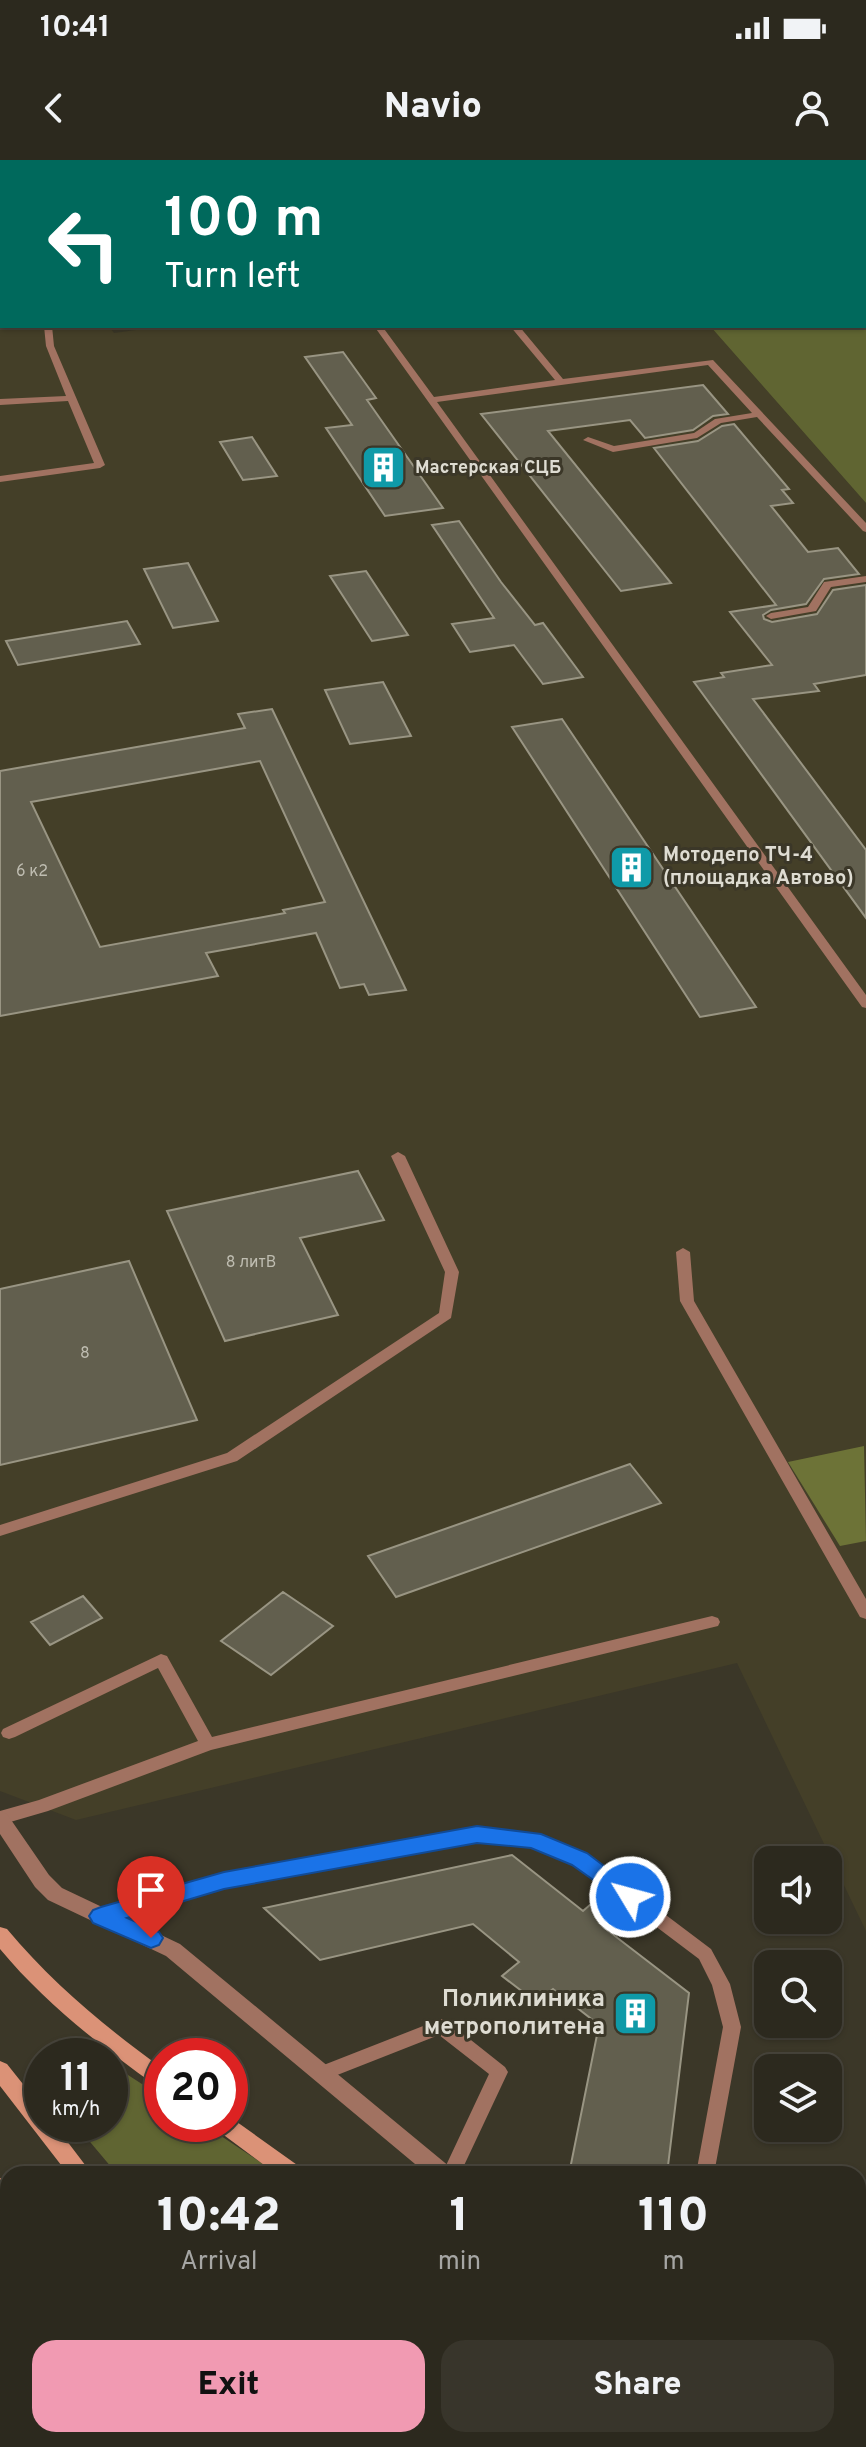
<!DOCTYPE html>
<html lang="en">
<head>
<meta charset="utf-8">
<style>
  body { margin:0; font-family:Overpass,sans-serif; background:#38352b; color:#f1f3f6; height:100vh; display:flex; flex-direction:column; font-size:30px; white-space:nowrap }
  * { box-sizing:border-box; margin:0 }
  p { font-size:26px; color:#a6a6a4 }
  .icon { flex:none; width:44px; height:44px; fill:none; stroke:currentColor; stroke-width:2; stroke-linecap:round; stroke-linejoin:round }
  .map { position:relative; flex:1; overflow:hidden }
  .details { position:absolute; left:0px; top:2006px; width:866px; height:282px; display:flex; flex-direction:column; background:#2c291e; border-radius:24px 24px 0 0; box-shadow:0 2px 6px #0004,0 0 0 2px #48453c }
  .details>* { flex:none }
  .top-card { position:absolute; left:0px; top:0px; width:866px; height:168px; box-shadow:0 2px 6px #0004,0 0 0 2px #48453c; background:#00695c; color:#fff; overflow:hidden }
  .controls { position:absolute; left:754px; top:1686px; display:grid; gap:16px }
  .controls a { display:grid; place-items:center; width:88px; height:88px; border-radius:16px; background:#2c291e; box-shadow:0 2px 6px #0004,0 0 0 2px #48453c; font-size:40px }
  .speed { position:absolute; left:24px; top:1878px; display:flex; gap:16px; font-size:40px; font-weight:700; text-align:center }
  .speed>* { display:grid; place-content:center; width:104px; height:104px; border-radius:50%; background:#2c291e; box-shadow:0 2px 6px #0004,0 0 0 2px #48453c; line-height:1 }
  .speed small { font-size:20px; font-weight:400 }
  .speed .limit { border:12px solid #d22; background:#fff; color:#111 }
  .pin { position:absolute; display:grid; place-items:center; width:68px; height:68px; color:#fff; margin:-82px -34px; border-radius:50% 50% 50% 0; rotate:-45deg; box-shadow:0 0 8px #0007 }
  .pin .icon { rotate:45deg }
  .me { position:absolute; width:88px; margin:-44px; rotate:307deg; stroke-linejoin:round; filter:drop-shadow(0 0 6px #0008) }
  .turn { display:flex; align-items:center; gap:28px; height:168px; padding:0 32px; font-size:36px }
  .turn .icon { width:104px; height:104px; stroke-width:2.5 }
  .turn b { display:block; font-size:56px; line-height:68px }
  .eta { display:flex; justify-content:space-evenly; align-items:center; height:136px; text-align:center }
  .eta b { font-size:48px; font-weight:800; line-height:56px }
  .action { display:flex; gap:16px; margin-top:auto; padding:16px 32px }
  .action a { flex:1; height:92px; border-radius:24px; background:#f19ab2; color:#111; font-size:32px; font-weight:800; line-height:92px; text-align:center }
  .action a+a { background:#38352b; color:#f1f3f6 }
  .status { display:flex; justify-content:space-between; align-items:center; height:56px; padding:0 40px; background:#2c291e; direction:ltr }
  .status svg { height:22px; fill:currentColor }
  header { display:flex; justify-content:space-between; align-items:center; height:104px; padding:0 32px; background:#2c291e; font-size:36px; font-weight:800 }
  .map>svg:first-child { display:block }
</style>
</head>
<body>
<div class="status"><b>10:41</b><svg viewBox="0 0 49 12"><path d="M0 12V9h3v3zM5 12V6h3v6zM10 12V3h3v9zM15 12V0h3v12zM26 1h20v11H26zM47 4h2v5h-2z"/></svg></div>
<header><svg class="icon" aria-label="back" viewBox="0 0 24 24"><path d="M15 5l-7 7 7 7"/></svg>Navio<svg class="icon" aria-label="person" viewBox="0 0 24 24"><circle cx="12" cy="8" r="4"/><path d="M4 21q1-7 8-7t8 7"/></svg></header>
<div class="map">
<svg width="866" height="2287" viewBox="0 0 866 2287">
  <rect width="100%" height="100%" fill="#3b3728"/>
  <path fill="#443f28" d="M0,53L2,166H109L114,173L165,166H710L866,343V1771L737,1503L76,1660L0,1631Z"/>
  <path fill="#606532" d="M487,0H866V343L710,166H864V2Z
    M111,1904L162,1937V1964H203L278,2014H117L75,1964H110Z
    M433,2280H551L544,2287H425Z"/>
  <path fill="#6d7337" d="M864,1286L866,1381L840,1386L788,1302Z"/>
  <g fill="none" stroke-linecap="round" stroke-linejoin="round">
    <path fill="#476393" fill-rule="evenodd" d="M645,0H681L682,2H646Z
      M864,51L866,52V72L864,71Z"/>
  </g>
  <path fill="#625f4e" stroke="#999583" stroke-width="2" fill-rule="evenodd" d="M343,192L376,238L367,240L443,348L385,356L326,268L352,265L305,197Z
    M703,225L728,254L713,256L693,270L645,278L630,260L548,271L671,423L621,431L481,254Z
    M734,264L789,329L782,330L793,343L771,346L808,392L838,388L859,414L824,419L806,444L771,450L763,455L764,459L772,462L817,454L833,430L866,425V515L814,524L819,531L753,539L866,690V758L694,522L724,517L721,513L772,505L730,452L776,445L654,288L698,281L722,266Z
    M252,277L277,316L243,320L220,282Z
    M459,361L501,422L535,465L543,463L583,517L543,524L514,485L470,492L452,464L494,458L432,365Z
    M188,403L218,461L173,468L144,409Z
    M366,411L408,475L372,481L330,416Z
    M127,461L140,484L18,505L6,481Z
    M383,522L411,576L350,584L325,530Z
    M272,549L406,830L369,835L364,824L340,828L316,773L206,793L218,816L0,856V611L245,568L238,554ZM260,601L325,742L283,750L285,753L100,787L31,642Z
    M562,559L756,847L700,857L512,567Z
    M358,1011L384,1060L300,1078L338,1155L225,1181L167,1051Z
    M129,1101L197,1260L0,1305V1129Z
    M630,1304L661,1343L396,1437L368,1396Z
    M283,1432L333,1466L271,1515L221,1481Z
    M83,1436L102,1458L50,1485L31,1462Z
    M512,1695L583,1751L591,1744L619,1765L611,1773L689,1833L667,2014H569L599,1865L553,1829L536,1842L502,1816L519,1802L473,1764L320,1800L264,1748Z"/>
  <g fill="none" stroke-linecap="round" stroke-linejoin="round">
    <path stroke="#716d60" stroke-width="3" stroke-dasharray="4 4" stroke-linecap="butt" d="M35,0L40,2
      M747,0L752,2
      M860,0L866,2"/>
    <path stroke="#716d60" stroke-width="6" stroke-dasharray="8 8" stroke-linecap="butt" d="M0,2193L8,2203
      M74,2280L81,2287
      M121,2280L126,2287"/>
    <path fill="#a17261" fill-rule="evenodd" d="M355,0H363V2H355Z
      M44,166H52L54,186L105,305L100,308L0,322V316L94,303L68,241L0,245V239L66,236L46,186Z
      M374,166H382L434,237L555,220L510,166H519L563,219L713,200L866,363V372L863,371L757,257L721,263L697,278L613,292L583,280L588,277L614,286L694,273L715,259L752,253L708,205L437,242L866,835V848L862,847Z
      M866,416V422L831,427L816,451L771,459L766,456L771,453L808,447L824,422Z
      M398,992L405,996L459,1112L451,1158L237,1301L0,1376V1365L227,1293L439,1153L445,1112L391,996Z
      M683,1088L690,1092L694,1141L866,1439V1459L860,1457L680,1141L676,1092Z
      M712,1456L718,1458L720,1462L718,1466L211,1590L48,1651L0,1665V1651L39,1640L198,1581L158,1508L15,1577L9,1579L3,1577L1,1573L3,1569L161,1494L167,1496L212,1577Z
      M477,1667L534,1673L585,1694L711,1789L730,1824L741,1867L714,2014H696L723,1867L712,1825L699,1799L573,1704L532,1686L477,1681L224,1728L101,1763L95,1761L92,1756L95,1751L101,1749L224,1714Z
      M441,1859L447,1861L505,1907L508,1912L460,2014H442L489,1914L439,1875L322,1921L316,1918L313,1913L316,1908Z
      M866,2133V2152L858,2147L859,2136Z
      M858,2235L866,2238V2259L858,2256Z"/>
    <path fill="#a17261" fill-rule="evenodd" d="M0,1651L7,1654L49,1715L62,1728L180,1784L450,2007L453,2014H427L166,1796L48,1740L35,1727L0,1674Z
      M568,2280H593L590,2287H565Z"/>
    <path fill="#a17261" fill-rule="evenodd" d="M171,0H189L169,2Z
      M211,0H229L209,2Z
      M0,20H2V26H0Z"/>
    <path fill="#db9277" fill-rule="evenodd" d="M0,1767L7,1769C52,1823 105,1867 162,1908V1928L155,1925C99,1885 44,1842 0,1789Z
      M0,1901L7,1904L42,1948V1964H54L92,2014H68L0,1926Z
      M230,1957L300,2007L303,2014H276L217,1970L213,1964H230Z
      M0,2018L8,2021V2046L0,2043Z
      M194,2280H243L246,2287H197Z
      M291,2280H316L319,2287H294Z
      M367,2280H396L393,2287H364Z"/>
  </g>
  <path fill="#1a73e8" stroke="#114b97" stroke-width="2" d="M477,1666L541,1674L587,1693L637,1731L641,1737L637,1744L630,1746L572,1705L531,1688L477,1683L224,1729L127,1758L159,1772L163,1778L159,1785L151,1788L93,1763L89,1756L93,1750L101,1747L224,1712Z"/>
  <defs>
    <symbol id="building-square" viewBox="-11 -11 22 22"><rect x="-9" y="-9" width="18" height="18" rx="4" fill="#0f9aa8" stroke="#3b3728"/><path d="M-4-6H4V6H1V3H-1V6H-4ZM-2.5-4.3h1.7v1.8h-1.7ZM.8-4.3h1.7v1.8H.8ZM-2.5-1h1.7V.8h-1.7ZM.8-1h1.7V.8H.8Z" fill="#fff"/></symbol>
  </defs>
  <g fill-rule="evenodd">
    <use href="#building-square" x="358" y="282" width="51" height="51"/>
    <use href="#building-square" x="606" y="682" width="51" height="51"/>
    <use href="#building-square" x="610" y="1828" width="51" height="51"/>
  </g>
  <g text-anchor="middle" dominant-baseline="central" stroke-width="6" stroke-linejoin="round" paint-order="stroke">
    <g font-size="16" fill="#bfbdb1">
      <text x="32" y="712">6 к2</text>
      <text x="251" y="1103">8 литВ</text>
      <text x="85" y="1194">8</text>
    </g>
    <g font-size="18" font-weight="bold" fill="#dedcd2" stroke="#3b3728" text-anchor="start">
      <text x="415" y="308">Мастерская СЦБ</text>
    </g>
    <g font-size="20" font-weight="bold" fill="#dedcd2" stroke="#3b3728" text-anchor="start">
      <text x="663" y="696">Мотодепо ТЧ-4<tspan x="663" dy="23">(площадка Автово)</tspan></text>
    </g>
    <g font-size="24" font-weight="bold" fill="#dedcd2" stroke="#3b3728" text-anchor="end">
      <text x="605" y="1840">Поликлиника<tspan x="605" dy="28">метрополитена</tspan></text>
    </g>
  </g>
</svg>
<div class="controls">
<a><svg class="icon" aria-label="sound" viewBox="0 0 24 24"><path d="M4 9h4l5-4v14l-5-4H4zM17 9q2 3 0 6"/></svg></a>
<a><svg class="icon" aria-label="search" viewBox="0 0 24 24"><circle cx="10" cy="10" r="6"/><path d="M15 15l6 6"/></svg></a>
<a><svg class="icon" aria-label="layers" viewBox="0 0 24 24"><path d="M12 4l9 5-9 5-9-5zM3 14l9 5 9-5"/></svg></a>
</div>
<div class="speed"><div>11<small>km/h</small></div><div class="limit">20</div></div>
<div class="pin" style="left:151px;top:1778px;background:#d93025"><svg class="icon" aria-label="arrive" viewBox="0 0 24 24"><path d="M6 21V4h12l-3 4 3 4H6"/></svg></div>
<svg class="me" style="left:630px;top:1737px" viewBox="-20 -20 40 40"><circle r="17" fill="#1a73e8" stroke="#fff" stroke-width="3"/><path d="M0-11L8 9 0 5-8 9z" fill="#fff"/></svg>
<div class="top-card">
<div class="turn"><svg class="icon" aria-label="left" viewBox="0 0 24 24"><path d="M17 20v-9H6M10 6l-5 5 5 5"/></svg><div><b>100 m</b>Turn left</div></div>
</div>
<section class="details">
<div class="eta">
<div><b>10:42</b><p>Arrival</p></div>
<div><b>1</b><p>min</p></div>
<div><b>110</b><p>m</p></div>
</div>
<div class="action"><a>Exit</a><a>Share</a></div>
</section>
</div>
</body>
</html>
